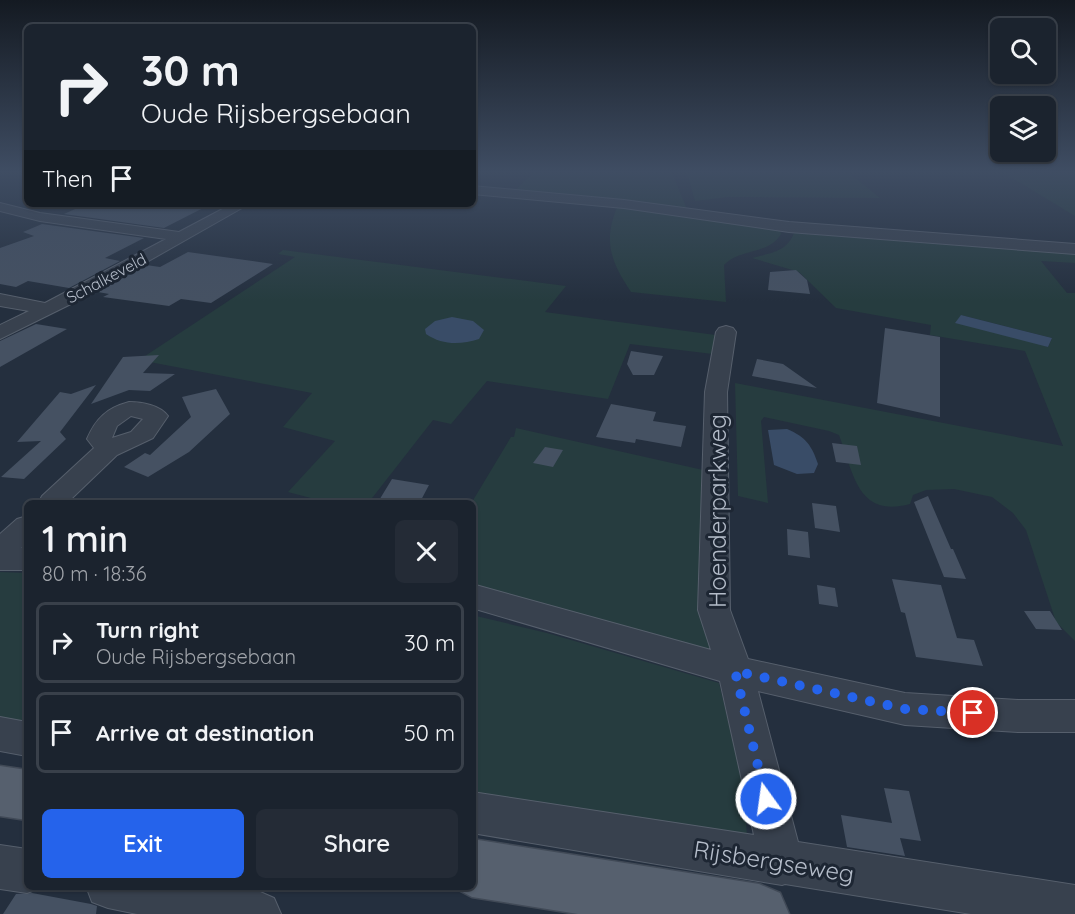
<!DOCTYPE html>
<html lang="en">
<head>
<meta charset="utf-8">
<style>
  body { margin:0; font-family:Quicksand,sans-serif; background:#242b36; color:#f1f3f6; height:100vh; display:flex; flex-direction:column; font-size:22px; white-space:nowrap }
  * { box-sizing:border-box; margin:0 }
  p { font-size:20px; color:#a0a4aa }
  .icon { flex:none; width:33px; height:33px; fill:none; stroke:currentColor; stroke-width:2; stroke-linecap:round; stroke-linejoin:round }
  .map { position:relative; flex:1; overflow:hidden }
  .sheet { position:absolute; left:24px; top:500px; width:452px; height:390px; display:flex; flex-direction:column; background:#1b232e; border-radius:9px; box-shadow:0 2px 4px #0004,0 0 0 2px #39404a }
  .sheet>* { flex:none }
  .banner { position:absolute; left:24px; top:24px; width:452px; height:183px; border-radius:9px; box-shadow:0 2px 4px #0004,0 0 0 2px #39404a; background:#1b232e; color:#f1f3f6; overflow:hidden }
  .buttons { position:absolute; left:990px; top:18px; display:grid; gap:12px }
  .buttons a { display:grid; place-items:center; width:66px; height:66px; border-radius:9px; background:#1b232e; box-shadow:0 2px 4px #0004,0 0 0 2px #39404a; font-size:30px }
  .pin { position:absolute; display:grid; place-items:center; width:51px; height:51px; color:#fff; margin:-26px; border:3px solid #fff; border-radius:50%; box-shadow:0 2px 6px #0007 }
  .me { position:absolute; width:66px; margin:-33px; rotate:346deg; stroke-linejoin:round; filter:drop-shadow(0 0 4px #0008) }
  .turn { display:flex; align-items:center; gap:21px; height:126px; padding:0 18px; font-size:27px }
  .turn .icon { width:78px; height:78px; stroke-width:2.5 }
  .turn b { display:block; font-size:42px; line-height:51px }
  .then { display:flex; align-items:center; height:57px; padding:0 18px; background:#0003; gap:12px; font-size:22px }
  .round { display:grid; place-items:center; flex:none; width:63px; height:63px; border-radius:9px; background:#242b36 }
  .headline { display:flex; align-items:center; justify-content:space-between; height:102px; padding:0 18px }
  h1 { font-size:36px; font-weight:600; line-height:45px }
  .action { display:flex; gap:12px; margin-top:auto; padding:12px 18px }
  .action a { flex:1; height:69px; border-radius:9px; background:#2563eb; color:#fff; font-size:24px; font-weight:600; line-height:69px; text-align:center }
  .action a+a { background:#242b36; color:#f1f3f6 }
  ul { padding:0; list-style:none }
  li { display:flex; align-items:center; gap:18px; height:81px; margin:0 12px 9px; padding:0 6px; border:3px solid #39404a; border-radius:9px }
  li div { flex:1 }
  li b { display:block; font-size:22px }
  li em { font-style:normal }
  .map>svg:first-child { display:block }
</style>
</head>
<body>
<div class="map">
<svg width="1075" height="914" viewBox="0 0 1075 914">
  <rect width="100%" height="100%" fill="#242f3e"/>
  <path fill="#263c3f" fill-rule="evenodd" d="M533,173H672L687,209L512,193Z
    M687,173H849L880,198L728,197L695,201Z
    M1004,173H1075V216L1065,210Z
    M617,207L780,231L781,234C769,255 740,248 724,265L726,302L631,292C611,262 603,242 617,207Z
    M794,233L1075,254V263L1041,261L1067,293H1075V641L1056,622L1026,530L1013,513L992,497L954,489L926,490L913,495L910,504C857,518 854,474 839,435L829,431L764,417L761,421L768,503L738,496L735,383L1063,446L1025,351L930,335L931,325L836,308L799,272L752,258C770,253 787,252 794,233ZM961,315L1052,338L1048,347Z
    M283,250L566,286L545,312L723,336L721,355L630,344L608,399L487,381L451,424L433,420L369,502H326L288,492L335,441L283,427L312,393L139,360L295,257L278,254Z
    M516,428L712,472L714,656L473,593L472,502L511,437H514Z
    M0,572L27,573V727L0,723Z
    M472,615L547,633L719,683L743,782L747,836L473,795Z"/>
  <path fill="#394c67" d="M961,315L1052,338L1048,347L955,323Z
    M452,317L473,321L484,330L479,339C460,345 442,345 426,334L425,329L435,321Z
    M787,429C806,437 812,446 818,464L814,473L797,474L774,465L768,430Z"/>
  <path fill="#455162" d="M143,204H211L164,228L64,214L82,206L97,208L102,205L143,209Z
    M42,224L144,238L105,258L120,261L69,288L28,281L16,287L0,284V248L34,236L23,232Z
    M188,252L273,264L211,303L181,299L169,306L103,297L109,294L98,292L146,265L160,267Z
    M796,270L807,280L810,294L768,290L770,272Z
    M36,324L67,329L0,367V341Z
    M885,328L940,337V417L877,403Z
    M631,351L663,356L654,375H633L627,364Z
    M159,355L143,373L175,374L150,391L129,390L91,404L123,357Z
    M757,359L783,364L817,388L752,376Z
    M96,385L60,432L66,439L24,479L1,477L41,441L17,442L60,392L71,394Z
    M216,389L230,414L189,452L148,477L124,467L145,453L150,455L191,417L182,397Z
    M611,404L656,412L653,421L686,426L681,447L636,439L635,443L596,437Z
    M832,443L857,446L861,465L836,462Z
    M545,447L563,450L553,467L533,463Z
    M392,479L429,485L420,502H378Z
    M928,496L951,549H953L966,579L944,577L914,502Z
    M812,503L836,506L840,532L815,528Z
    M787,529L808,532L810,558L788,555Z
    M892,579L941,585L957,638L974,640L983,666L916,657L905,613L901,612Z
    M817,585L835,588L838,607L819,604Z
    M1024,611H1050L1062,630L1036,629Z
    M884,788L909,791L921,841L900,838L905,856L847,847L841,815L892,823Z
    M32,893L91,904L97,906L96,914H3L16,894Z"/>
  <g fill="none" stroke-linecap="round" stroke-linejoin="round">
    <defs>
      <path id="minor" d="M472,186L624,200L789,222L1075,244V254L789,232L624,208L472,194Z
        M0,203L40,213L179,232L232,204H249L85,297L0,339V325L29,311L0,306V294L45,303L166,239L40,221L0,211Z
        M726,326L733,328L736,332L727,392L730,610L748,659L905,693L1018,700H1075V732H1018L905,725L758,691L798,842L1075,885V914H971L785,884L782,885L472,833V792L754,835L720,681L472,608V584L711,650L698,610L705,392L716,332L719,328Z
        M129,402C142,402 160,405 168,416L153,438L117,455L68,502H39L42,496L94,448L87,439C96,418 107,408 129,402ZM131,416L143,419L131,432L112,438L117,426Z
        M27,516V543L21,548H27V570H0V534L17,519Z
        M0,717L27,722V756L0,751Z
        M0,845L27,849V886L43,887L27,893L0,889Z
        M86,886H234L258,891L274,898L281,914H137L108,908L92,902Z"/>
      <path id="primary" d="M0,766L27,770V820L0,816Z
        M472,839L759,884L780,893L789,914H578L472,897L451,886H472Z"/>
    </defs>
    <use href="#minor" stroke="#565f6c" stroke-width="2"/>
    <use href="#primary" stroke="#414a57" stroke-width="3"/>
    <use href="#minor" fill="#38414e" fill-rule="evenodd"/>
    <use href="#primary" fill="#56606e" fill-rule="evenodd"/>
  </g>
  <linearGradient id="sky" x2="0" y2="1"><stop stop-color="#141a22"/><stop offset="0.57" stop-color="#3f4d63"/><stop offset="1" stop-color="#3f4d63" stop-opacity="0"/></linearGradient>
  <rect width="1075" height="301" fill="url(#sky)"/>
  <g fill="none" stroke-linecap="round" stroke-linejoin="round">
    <path stroke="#2563eb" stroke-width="10" stroke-dasharray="0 18" d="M766,799L735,671L905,709L973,713"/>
  </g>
  <g text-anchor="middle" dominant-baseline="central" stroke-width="6" stroke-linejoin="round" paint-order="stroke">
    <g font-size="16" fill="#b4bcc9" stroke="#1d2633">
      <text transform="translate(106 278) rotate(-28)">Schalkeveld</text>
    </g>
    <g font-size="24" fill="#b4bcc9" stroke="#1d2633">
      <text transform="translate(717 511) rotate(-90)">Hoenderparkweg</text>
      <text transform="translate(774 861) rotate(9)">Rijsbergseweg</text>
    </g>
  </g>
</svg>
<div class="buttons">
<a><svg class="icon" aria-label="search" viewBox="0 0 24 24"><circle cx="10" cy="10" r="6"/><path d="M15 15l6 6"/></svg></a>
<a><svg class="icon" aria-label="layers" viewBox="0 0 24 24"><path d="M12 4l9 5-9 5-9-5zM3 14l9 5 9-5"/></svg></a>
</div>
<div class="pin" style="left:973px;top:713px;background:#d93025"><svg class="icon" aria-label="arrive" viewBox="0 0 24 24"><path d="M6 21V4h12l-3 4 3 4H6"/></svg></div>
<svg class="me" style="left:766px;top:799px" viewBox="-20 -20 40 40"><circle r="17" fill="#2563eb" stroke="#fff" stroke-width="3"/><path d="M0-11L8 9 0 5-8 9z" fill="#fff"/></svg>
<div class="banner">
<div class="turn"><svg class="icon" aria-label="right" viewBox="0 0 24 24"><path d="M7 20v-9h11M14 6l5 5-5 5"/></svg><div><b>30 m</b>Oude Rijsbergsebaan</div></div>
<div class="then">Then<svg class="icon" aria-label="arrive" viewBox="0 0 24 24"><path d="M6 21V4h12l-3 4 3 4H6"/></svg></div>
</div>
<section class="sheet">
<div class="headline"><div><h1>1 min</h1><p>80 m · 18:36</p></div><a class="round"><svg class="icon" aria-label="close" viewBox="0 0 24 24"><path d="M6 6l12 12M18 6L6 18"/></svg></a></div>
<ul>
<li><svg class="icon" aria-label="right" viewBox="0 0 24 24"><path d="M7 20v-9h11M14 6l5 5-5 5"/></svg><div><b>Turn right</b><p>Oude Rijsbergsebaan</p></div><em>30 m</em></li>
<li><svg class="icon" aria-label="arrive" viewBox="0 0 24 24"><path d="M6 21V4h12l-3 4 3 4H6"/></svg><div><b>Arrive at destination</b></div><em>50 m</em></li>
</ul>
<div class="action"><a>Exit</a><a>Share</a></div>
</section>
</div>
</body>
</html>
